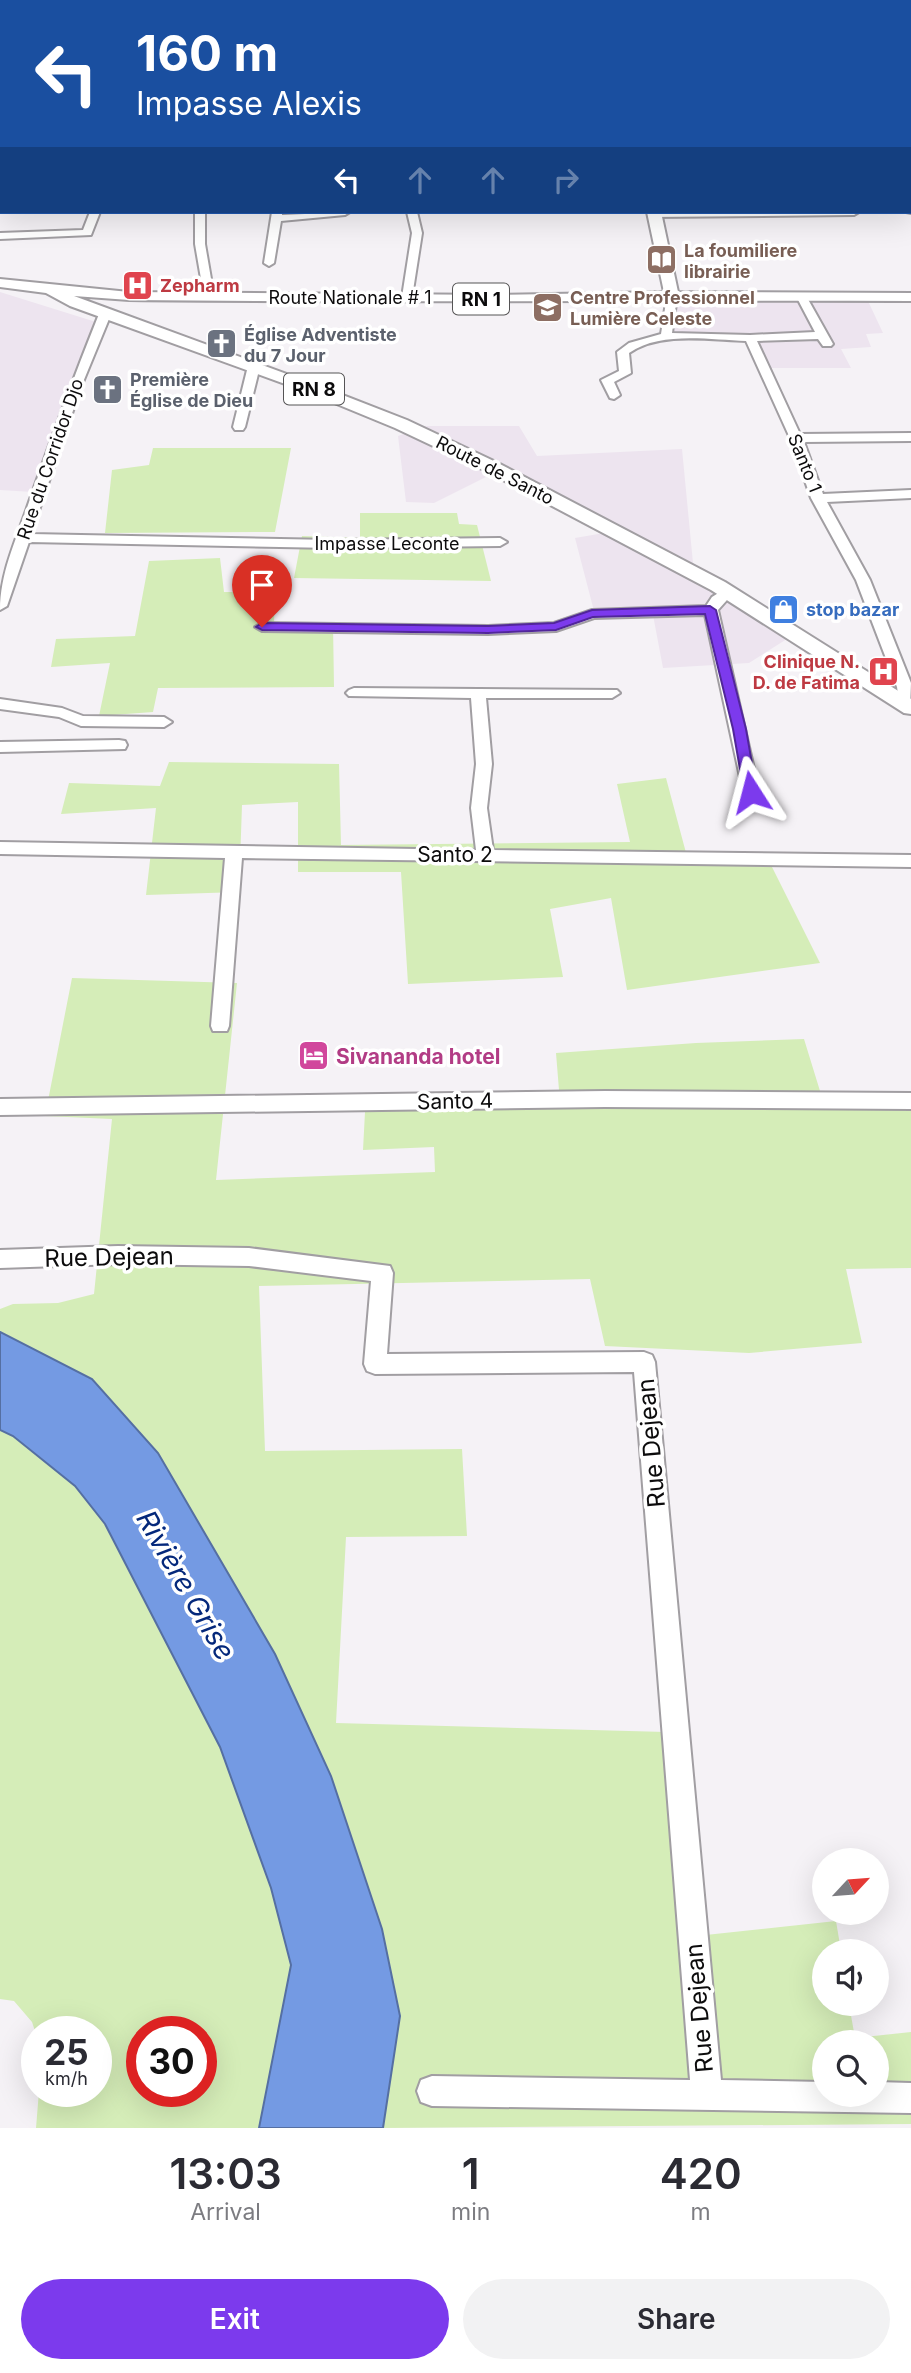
<!DOCTYPE html>
<html lang="en">
<head>
<meta charset="utf-8">
<style>
  body { margin:0; font-family:Inter,sans-serif; background:#f2f2f3; color:#2b2b33; height:100vh; display:flex; flex-direction:column; font-size:26px; white-space:nowrap }
  * { box-sizing:border-box; margin:0 }
  p { font-size:23px; color:#7c7c81 }
  .icon { flex:none; width:38px; height:38px; fill:none; stroke:currentColor; stroke-width:2; stroke-linecap:round; stroke-linejoin:round }
  .map { position:relative; height:2128px; overflow:hidden }
  .details { display:flex; flex-direction:column; background:#fff; flex:1 }
  .details>* { flex:none }
  .banner { position:absolute; left:0px; top:0px; width:912px; height:214px; box-shadow:0 7px 28px #0002; background:#1a4fa0; color:#fff; overflow:hidden }
  .needle { width:46px; rotate:64deg }
  .fabs { position:absolute; left:812px; top:1848px; display:grid; gap:14px }
  .fabs a { display:grid; place-items:center; width:77px; height:77px; border-radius:50%; background:#fff; box-shadow:0 7px 28px #0002; font-size:35px }
  .speed { position:absolute; left:21px; top:2016px; display:flex; gap:14px; font-size:35px; font-weight:700; text-align:center }
  .speed>* { display:grid; place-content:center; width:91px; height:91px; border-radius:50%; background:#fff; box-shadow:0 7px 28px #0002; line-height:1 }
  .speed small { font-size:18px; font-weight:400 }
  .speed .limit { border:10px solid #d22; background:#fff; color:#111 }
  .pin { position:absolute; display:grid; place-items:center; width:60px; height:60px; color:#fff; margin:-72px -30px; border-radius:50% 50% 50% 0; rotate:-45deg; box-shadow:0 0 7px #0007 }
  .pin .icon { rotate:45deg }
  .me { position:absolute; width:77px; margin:-38px; rotate:351deg; stroke-linejoin:round; filter:drop-shadow(0 0 5px #0008) }
  .turn { display:flex; align-items:center; gap:24px; height:147px; padding:0 21px; font-size:32px }
  .turn .icon { width:91px; height:91px; stroke-width:2.5 }
  .turn b { display:block; font-size:49px; line-height:60px }
  .lanes { display:flex; align-items:center; height:66px; padding:0 21px; background:#0003; justify-content:center; gap:35px; direction:ltr }
  .lanes .off { opacity:.35 }
  .eta { display:flex; justify-content:space-evenly; align-items:center; height:119px; text-align:center }
  .eta b { font-size:42px; font-weight:600; line-height:49px }
  .action { display:flex; gap:14px; margin-top:auto; padding:14px 21px }
  .action a { flex:1; height:80px; border-radius:42px; background:#7c3aed; color:#fff; font-size:28px; font-weight:600; line-height:80px; text-align:center }
  .action a+a { background:#f2f2f3; color:#2b2b33 }
  .map>svg:first-child { display:block }
</style>
</head>
<body>
<div class="map">
<svg width="911" height="2128" viewBox="0 0 911 2128">
  <rect width="100%" height="100%" fill="#f5f2f6"/>
  <path fill="#ede4ef" d="M0,292L96,322L33,492L0,490Z
    M676,299L868,301L883,333L866,334L871,347L841,349L851,368H766L751,337L667,336Z
    M426,426H519L537,456L682,449L693,563L504,468L434,503L406,502L398,436Z
    M604,533L728,599L790,637L749,663L663,668L653,615L594,611L575,538Z"/>
  <path fill="#d5edb8" fill-rule="evenodd" d="M153,448H291L275,532L105,533L112,470L149,465Z
    M360,513H457L459,524L477,525L491,581L294,578L302,536L360,538Z
    M220,558L224,592H275L274,623L333,624L334,687L158,688L153,712L99,716L110,663L51,667L56,639L135,636L149,561Z
    M169,762L339,764L341,845L630,842L617,784L666,778L689,864L769,861L820,963L627,990L611,898L550,909L563,977L408,984L401,872H298V802L242,805L239,892L146,895L156,808L61,814L69,783L160,786Z
    M72,978L237,983L216,1180L435,1172L434,1147L363,1150L366,1093L481,1097L559,1090L556,1053L696,1043L804,1039L820,1091H911V1268L846,1269L862,1343L749,1353L605,1346L590,1279L259,1286L265,1451L462,1449L467,1536L346,1537L336,1723L666,1732L687,1937L836,1921L841,1951H824V2004H849L855,2038L911,2032V2124L383,2128L400,2016L382,1929L331,1776L275,1654L158,1453L92,1379L0,1332V1309L13,1304L58,1303L94,1294L112,1119L45,1116ZM824,2042H877V2095H824Z
    M0,1430L13,1436L75,1486L105,1524L220,1747L271,1888L291,1965L259,2128H36L39,2091H96V2032H37V2037L32,2022L14,2001L0,1999ZM142,2032H201V2091H142Z"/>
  <path fill="#749ae3" stroke="#556fa2" stroke-width="2" d="M0,1332L92,1379L158,1453L275,1654L331,1776L382,1929L400,2016L383,2128H259L291,1965L271,1888L220,1747L105,1524L75,1486L13,1436L0,1430Z"/>
  <g fill="none" stroke-linecap="round" stroke-linejoin="round">
    <defs>
      <path id="minor" d="M0,0H10L0,3Z
        M276,0H284V2H276Z
        M878,0H886L888,2H879Z
        M910,15H911V19H910Z
        M0,51H2V55H0Z
        M910,73H911V79H910Z
        M910,127H911V133H910Z
        M0,170H2V176H0Z
        M910,207L911,213L906,212H910Z
        M90,212H100L91,235L0,239V233L83,230Z
        M195,212H205V244L214,296L209,299L204,296L195,244Z
        M272,212H282V215L350,212L345,215L281,221L274,263L269,266L264,263Z
        M407,212H417L422,233L412,297L407,300L402,297L412,233Z
        M655,212H859L854,215L651,217V213Z
        M672,293L677,296L672,333L750,335L815,332L796,296L805,294L833,344L831,346H823L818,339L757,341L800,434L911,433V441L804,442L823,494L911,490V498L827,502L870,580L911,683L910,707H900L897,687L856,580L811,498L790,438L746,341C709,340 661,331 629,353L631,373L614,382L620,395L614,399L610,398L601,380L619,371L617,352L629,343L661,334L667,296Z
        M105,311L111,314L81,387L31,534L332,540L500,538L507,542L500,546L332,548L29,542L7,606L0,610C0,572 17,538 29,502C51,439 74,376 99,314Z
        M254,362L260,366L245,427L243,430H235L233,427L248,366Z
        M728,587L735,591L718,610L759,791L751,796L743,791L705,615L594,618L556,631L488,634L262,631L255,627L262,623L488,626L554,623L592,610L706,606L712,597Z
        M354,688L617,690L620,693L612,698H486L492,764L487,808L493,850L911,855V867L242,858L229,1026L227,1031H213L211,1026L225,858L0,854V842L476,850L471,808L476,764L471,698L349,696L346,693L349,690Z
        M0,699L62,708L83,716L164,717L172,722L164,727L81,726L59,717L0,709Z
        M119,740L125,741L127,745L125,749L0,752V742Z
        M605,1091L911,1093V1109L605,1107L0,1115V1099Z
        M118,1246L249,1248L390,1266L393,1273L387,1354L644,1352L652,1355L655,1362L721,2080L824,2082V2095H877V2082L911,2083V2113L432,2106L421,2102L417,2091L421,2080L432,2076L690,2080L634,1372L375,1374L367,1371L364,1364L371,1281L249,1266L118,1264L0,1268V1250Z"/>
      <path id="major" d="M604,0H614L615,2H605Z
        M647,212H661L678,292L911,293V301C650,300 390,303 129,300L74,296L322,387L407,420L498,463L725,582L911,699V714L904,713L711,590L486,471L395,428L310,393L70,306L46,293L0,287V279L129,292L498,295L664,292Z"/>
    </defs>
    <use href="#minor" stroke="#a19ea2" stroke-width="4"/>
    <use href="#major" stroke="#a19ea2" stroke-width="4"/>
    <use href="#minor" fill="#fff" fill-rule="evenodd"/>
    <use href="#major" fill="#fff" fill-rule="evenodd"/>
  </g>
  <path fill="#7c3aed" stroke="#51269a" stroke-width="2" d="M710,606L716,610L746,729L757,792L751,796L744,792L733,729L705,614L593,617L556,630L488,633L262,630L256,627L262,623L488,626L554,623L592,610Z"/>
  <defs>
    <symbol id="library-square" viewBox="-11 -11 22 22"><rect x="-9" y="-9" width="18" height="18" rx="4" fill="#8d6e63" stroke="#fff"/><path d="M-6-4Q-3-5.5-.7-3.5V5Q-3 3-6 4ZM6-4Q3-5.5 .7-3.5V5Q3 3 6 4Z" fill="#fff"/></symbol>
    <symbol id="hospital-square" viewBox="-11 -11 22 22"><rect x="-9" y="-9" width="18" height="18" rx="4" fill="#e0444e" stroke="#fff"/><path d="M-5-5h3v3.5h4V-5h3V5h-3V1.5h-4V5h-3Z" fill="#fff"/></symbol>
    <symbol id="university-square" viewBox="-11 -11 22 22"><rect x="-9" y="-9" width="18" height="18" rx="4" fill="#8d6e63" stroke="#fff"/><path d="M0-5L7-2L0 1L-7-2ZM-4 1L0 2.5L4 1V4Q0 6-4 4Z" fill="#fff"/></symbol>
    <symbol id="church-square" viewBox="-11 -11 22 22"><rect x="-9" y="-9" width="18" height="18" rx="4" fill="#6b7280" stroke="#fff"/><path d="M-1.2-6h2.4v3.5h3.3v2.4h-3.3V6h-2.4V-.1h-3.3v-2.4h3.3Z" fill="#fff"/></symbol>
    <symbol id="shop-square" viewBox="-11 -11 22 22"><rect x="-9" y="-9" width="18" height="18" rx="4" fill="#3f7fe0" stroke="#fff"/><path d="M-5-2.5h2.3a2.7 3.5 0 0 1 5.4 0H5L5.5 6h-11ZM-1.5-2.5h3a1.5 2.3 0 0 0-3 0Z" fill="#fff"/></symbol>
    <symbol id="hotel-square" viewBox="-11 -11 22 22"><rect x="-9" y="-9" width="18" height="18" rx="4" fill="#d1479c" stroke="#fff"/><path d="M-6-4.5h1.5V1H6V5H4.5V3h-9V5H-6ZM-4 0a1.8 1.8 0 1 1 3.6 0ZM.5 0V-2.5h3Q6-2.5 6 0Z" fill="#fff"/></symbol>
  </defs>
  <g fill-rule="evenodd">
    <use href="#library-square" x="644" y="242" width="35" height="35"/>
    <use href="#hospital-square" x="120" y="268" width="35" height="35"/>
    <use href="#university-square" x="530" y="290" width="35" height="35"/>
    <use href="#church-square" x="204" y="326" width="35" height="35"/>
    <use href="#church-square" x="90" y="372" width="35" height="35"/>
    <use href="#shop-square" x="766" y="592" width="35" height="35"/>
    <use href="#hospital-square" x="866" y="654" width="35" height="35"/>
    <use href="#hotel-square" x="296" y="1038" width="35" height="35"/>
  </g>
  <g text-anchor="middle" dominant-baseline="central" stroke-width="7" stroke-linejoin="round" paint-order="stroke">
    <g font-size="18" font-weight="bold" fill="#785e54" stroke="#fff" text-anchor="start">
      <text x="684" y="250">La foumiliere<tspan x="684" dy="21">librairie</tspan></text>
      <text x="570" y="297">Centre Professionnel<tspan x="570" dy="21">Lumière Celeste</tspan></text>
    </g>
    <g font-size="18" font-weight="bold" fill="#be3a42" stroke="#fff" text-anchor="start">
      <text x="160" y="285">Zepharm</text>
      <text x="860" y="661" text-anchor="end">Clinique N.<tspan x="860" dy="21">D. de Fatima</tspan></text>
    </g>
    <g font-size="18" fill="#0c0b0c" stroke="#fff">
      <text x="350" y="297">Route Nationale # 1</text>
      <text transform="translate(50 459) rotate(-71)">Rue du Corridor Djo</text>
      <text transform="translate(805 463) rotate(68)">Santo 1</text>
      <text transform="translate(495 470) rotate(27)">Route de Santo</text>
      <text x="387" y="543">Impasse Leconte</text>
    </g>
    <g font-size="18" font-weight="bold" fill="#5b616d" stroke="#fff" text-anchor="start">
      <text x="244" y="334">Église Adventiste<tspan x="244" dy="21">du 7 Jour</tspan></text>
      <text x="130" y="379">Première<tspan x="130" dy="21">Église de Dieu</tspan></text>
    </g>
    <g font-size="18" font-weight="bold" fill="#366cbe" stroke="#fff" text-anchor="start">
      <text x="806" y="609">stop bazar</text>
    </g>
    <g fill="#fff" stroke="#555455" stroke-width="2">
      <rect x="453" y="283.5" width="56" height="31" rx="5"/>
      <rect x="284" y="373.5" width="60" height="31" rx="5"/>
    </g>
    <g font-size="19" font-weight="bold" fill="#0c0b0c">
      <text x="481" y="299">RN 1</text>
      <text x="314" y="389">RN 8</text>
    </g>
    <g font-size="21" fill="#0c0b0c" stroke="#fff">
      <text x="455" y="854">Santo 2</text>
      <text transform="translate(455 1101) rotate(-1)">Santo 4</text>
    </g>
    <g font-size="21" font-weight="bold" fill="#b23c85" stroke="#fff" text-anchor="start">
      <text x="336" y="1056">Sivananda hotel</text>
    </g>
    <g font-size="24" fill="#0c0b0c" stroke="#fff">
      <text transform="translate(109 1257) rotate(-1)">Rue Dejean</text>
      <text transform="translate(651 1443) rotate(-95)">Rue Dejean</text>
      <text transform="translate(699 2008) rotate(-95)">Rue Dejean</text>
    </g>
    <g font-size="28" font-style="italic" fill="#04287b" stroke="#fff">
      <text transform="translate(186 1585) rotate(60)">Rivière Grise</text>
    </g>
  </g>
</svg>
<div class="fabs">
<a><svg class="needle" viewBox="-14 -14 28 28"><path d="M0-13l5 13h-10z" fill="#e53935"/><path d="M0 13l5-13h-10z" fill="#7c7c81"/></svg></a>
<a><svg class="icon" aria-label="sound" viewBox="0 0 24 24"><path d="M4 9h4l5-4v14l-5-4H4zM17 9q2 3 0 6"/></svg></a>
<a><svg class="icon" aria-label="search" viewBox="0 0 24 24"><circle cx="10" cy="10" r="6"/><path d="M15 15l6 6"/></svg></a>
</div>
<div class="speed"><div>25<small>km/h</small></div><div class="limit">30</div></div>
<div class="pin" style="left:262px;top:627px;background:#d93025"><svg class="icon" aria-label="arrive" viewBox="0 0 24 24"><path d="M6 21V4h12l-3 4 3 4H6"/></svg></div>
<svg class="me" style="left:751px;top:792px" viewBox="-20 -20 40 40"><path d="M0-17L14 15 0 8-14 15z" fill="#7c3aed" stroke="#fff" stroke-width="4"/></svg>
<div class="banner">
<div class="turn"><svg class="icon" aria-label="left" viewBox="0 0 24 24"><path d="M17 20v-9H6M10 6l-5 5 5 5"/></svg><div><b>160 m</b>Impasse Alexis</div></div>
<div class="lanes"><svg class="icon" aria-label="left" viewBox="0 0 24 24"><path d="M17 20v-9H6M10 6l-5 5 5 5"/></svg><svg class="icon off" aria-label="ahead" viewBox="0 0 24 24"><path d="M12 20V5M6 11l6-6 6 6"/></svg><svg class="icon off" aria-label="ahead" viewBox="0 0 24 24"><path d="M12 20V5M6 11l6-6 6 6"/></svg><svg class="icon off" aria-label="right" viewBox="0 0 24 24"><path d="M7 20v-9h11M14 6l5 5-5 5"/></svg></div>
</div>
</div>
<section class="details">
<div class="eta">
<div><b>13:03</b><p>Arrival</p></div>
<div><b>1</b><p>min</p></div>
<div><b>420</b><p>m</p></div>
</div>
<div class="action"><a>Exit</a><a>Share</a></div>
</section>
</body>
</html>
